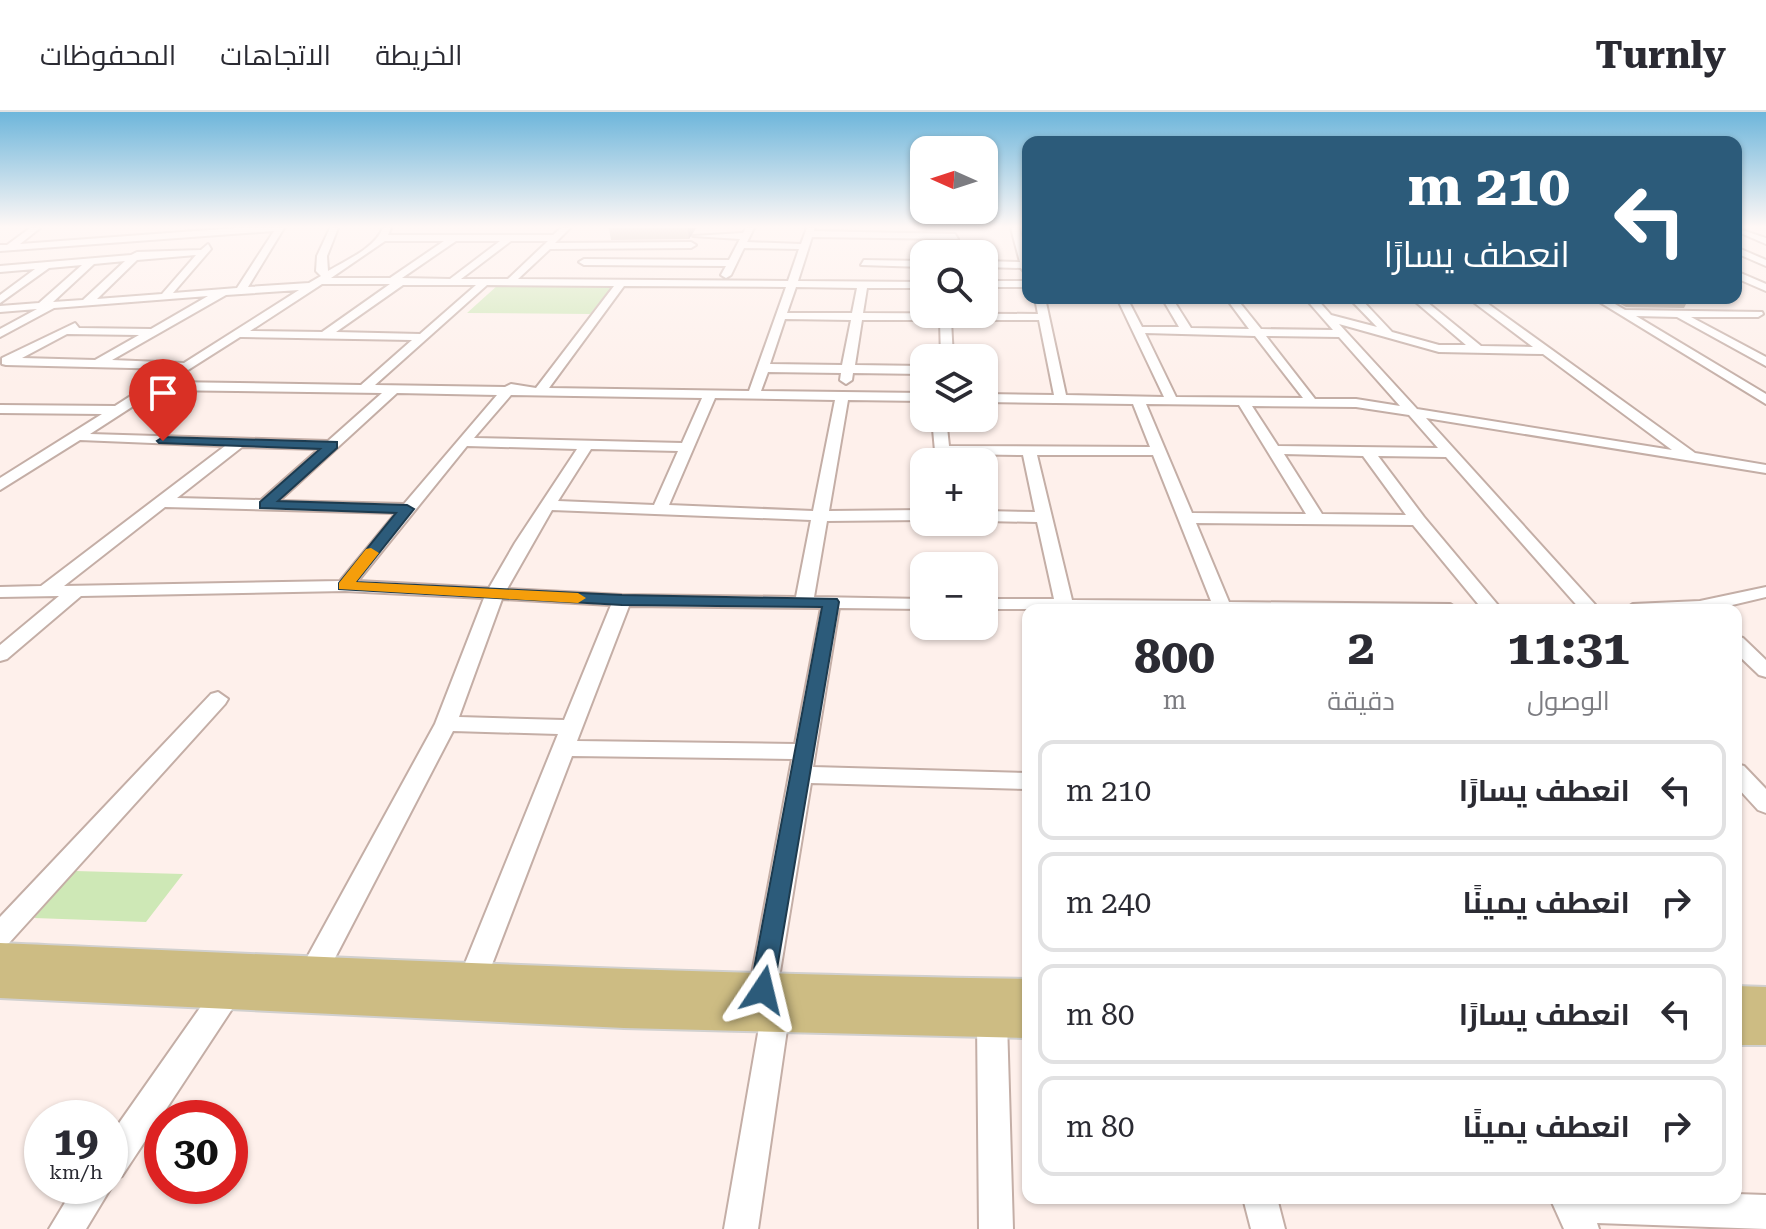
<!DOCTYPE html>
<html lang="ar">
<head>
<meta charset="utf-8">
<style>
  body { margin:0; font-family:"Roboto Serif",Cairo,serif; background:#f7f7f7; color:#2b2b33; direction:rtl; height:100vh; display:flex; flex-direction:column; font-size:30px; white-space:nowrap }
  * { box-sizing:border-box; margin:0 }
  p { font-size:26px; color:#7c7c81 }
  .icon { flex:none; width:44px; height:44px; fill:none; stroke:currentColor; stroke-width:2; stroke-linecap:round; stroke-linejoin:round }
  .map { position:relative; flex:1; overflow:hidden; direction:ltr }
  .side { position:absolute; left:1022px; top:492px; width:720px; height:600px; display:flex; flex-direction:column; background:#fff; border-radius:16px; box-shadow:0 2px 6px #0004; direction:rtl }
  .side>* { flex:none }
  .top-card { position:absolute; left:1022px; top:24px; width:720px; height:168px; border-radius:16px; box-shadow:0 2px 6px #0004; direction:rtl; background:#2c5b7a; color:#fff; overflow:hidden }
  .needle { width:52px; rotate:273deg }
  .fabs { position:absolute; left:910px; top:24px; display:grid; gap:16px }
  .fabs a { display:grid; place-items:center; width:88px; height:88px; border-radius:16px; background:#fff; box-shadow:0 2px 6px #0004; font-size:40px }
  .speed { position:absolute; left:24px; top:988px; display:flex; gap:16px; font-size:40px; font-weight:700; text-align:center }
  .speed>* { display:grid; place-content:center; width:104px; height:104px; border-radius:50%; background:#fff; box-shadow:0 2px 6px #0004; line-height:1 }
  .speed small { font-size:20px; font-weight:400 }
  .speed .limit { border:12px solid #d22; background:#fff; color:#111 }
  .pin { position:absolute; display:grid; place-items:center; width:68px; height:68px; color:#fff; margin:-82px -34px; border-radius:50% 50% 50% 0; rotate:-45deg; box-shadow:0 0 8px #0007 }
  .pin .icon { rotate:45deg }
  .me { position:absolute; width:88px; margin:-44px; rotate:10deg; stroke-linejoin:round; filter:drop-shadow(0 0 6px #0008) }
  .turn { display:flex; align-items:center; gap:28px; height:168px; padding:0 40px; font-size:36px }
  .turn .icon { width:104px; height:104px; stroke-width:2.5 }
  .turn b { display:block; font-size:56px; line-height:68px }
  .eta { display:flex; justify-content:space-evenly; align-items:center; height:136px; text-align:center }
  .eta b { font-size:48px; font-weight:700; line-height:56px }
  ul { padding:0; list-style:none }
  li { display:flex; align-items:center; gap:24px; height:100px; margin:0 16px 12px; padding:0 24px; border:4px solid #e1e1e2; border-radius:16px }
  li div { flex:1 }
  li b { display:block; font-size:30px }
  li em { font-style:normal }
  header { display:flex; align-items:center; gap:48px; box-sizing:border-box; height:112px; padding:0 40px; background:#fff; border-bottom:2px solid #e1e1e2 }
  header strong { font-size:38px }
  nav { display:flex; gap:44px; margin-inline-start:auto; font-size:28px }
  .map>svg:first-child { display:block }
</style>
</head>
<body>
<header>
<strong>Turnly</strong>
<nav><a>الخريطة</a><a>الاتجاهات</a><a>المحفوظات</a></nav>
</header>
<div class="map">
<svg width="1766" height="1117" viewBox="0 0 1766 1117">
  <rect width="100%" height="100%" fill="#fef0eb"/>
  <path fill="#cee8b6" d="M498,173L613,174L590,202L467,201Z
    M75,759L183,762L146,810L34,806Z"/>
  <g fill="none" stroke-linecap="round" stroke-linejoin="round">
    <defs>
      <path id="minor" d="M30,116H40L20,132L236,116H284L248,175L309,171L321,164L316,159L317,144L330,116H338L327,144L328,159C346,148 374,137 383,116H391L388,123H553L561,116H570L555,131L691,130L696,133L691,136L550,137L518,167L788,169L799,137L744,136L731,163L726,166L721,163L726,154L584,153L579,150L584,147L729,148L740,127L693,124L743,121L746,116H754L747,130L801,132L807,116H815L814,119L955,122L958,127L812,125L798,169L924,170V176H867L863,201L1038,202L1035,186H1045L1066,283L1164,285L1117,186H1127L1142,215H1179L1162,186H1172L1191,216L1249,217L1226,186H1236L1261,217L1333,218L1305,186H1316L1331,203L1377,215L1349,186H1360L1392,220L1439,233H1466L1411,186H1422L1481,234L1533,235L1468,186H1480L1695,341L1766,353V361L1426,306L1600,498H1581L1446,345L1378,344L1424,405L1502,498H1483L1413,413L1196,411L1229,490L1450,492L1459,498L984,497V487H1054L1037,410L984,409V399L1035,400L1023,343L950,342V350H936L932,306H946L949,334L1150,335L1133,292L984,290V282L1054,283L1039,208H951L953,246H941L940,208H862L855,253L924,254V262L853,261L852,268L846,272L840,268L841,261L768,260L761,279L924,281V289L848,288L829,399L924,398V408L827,409L814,485L924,487V497L839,496L813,655L1028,661V677L811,671L777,878L773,887L763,891L753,887L749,878L792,647L572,644L483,876L479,885L469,889L459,885L455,876L558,622L453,619L323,869L313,872L303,869L299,860L435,612L484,486L345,479L81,484L7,547L0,549V533L59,484L0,485V475L41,474L225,334L80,328L0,378V366L102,302L0,301V293L115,294L173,257L6,253L2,252V246L75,211L79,216L151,217L208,184L54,196L0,225V217L37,197L0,200V194L39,191L82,153L49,156L0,191V183L35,157L0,160V154L131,143L137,140L201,138L208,132L211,137L173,181L237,176L274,119L0,139V133H7ZM385,129H444L390,166H331ZM456,129H500L450,167L402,166ZM511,129H548L508,167H461ZM196,143L162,182L97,187L137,148ZM125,149L83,188L53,190L94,152ZM322,172H390L322,220L250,219ZM403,173H476L420,222L336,220ZM487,173L614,174L536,276L511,272L505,275L375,273ZM624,174L786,175L749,279L549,276ZM796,175L857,176L852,201H787ZM299,178L184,251L112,248L226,183ZM785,207L851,208L842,253L770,252ZM1339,212L1439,240L1543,242L1672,338L1417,297ZM1145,221L1255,224L1303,286L1176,285ZM67,222L139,223L95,248L22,246ZM1266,224L1339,225L1400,294L1356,287H1315ZM240,225H243L412,228L361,273L169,270ZM158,278L382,281L328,329L90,322ZM397,281L497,283L404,392L279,389ZM511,283L702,286L682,331L474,326ZM715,286L835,288L813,399L669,393ZM1146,292L1239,293L1306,402L1192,401ZM1252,294L1356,295L1409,303L1438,336L1278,334ZM467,334L577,337L515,431L489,476L358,469ZM242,335L319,337L261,388L177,386ZM591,337L678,339L654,393L558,389ZM1284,342L1363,344L1406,403L1322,402ZM1037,343H1153L1211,489L1072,488ZM165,395L396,401L340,469L64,474ZM552,398L811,408L796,485L622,483L507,477ZM502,487L611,493L564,608L459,605ZM629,494L821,496L795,632L577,629Z
        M1011,116H1019L1028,145V165L1021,156L984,155V149L1020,150Z
        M1736,116L1766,126V132L1736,119Z
        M1736,135L1766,148V154L1736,141Z
        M864,148L924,149V155L861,153Z
        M1736,159L1766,172V179L1736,166Z
        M984,169H1028V175H984Z
        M1593,186H1605L1625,198L1762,200L1763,202L1758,205H1691L1766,245V254L1677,205L1636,204L1766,282V292Z
        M1766,475V485L1711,498H1624L1633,492L1700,489Z
        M1736,524L1743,526L1766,548V565L1759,563L1736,541Z
        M218,580L228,587L225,592L9,831L0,834V805L211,582Z
        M1736,652L1744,654L1766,677V701L1758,698L1736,674Z
        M226,869L236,873L240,882L236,891L122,1064L110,1068V1024L216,873Z
        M775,891L785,895L789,904L758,1117H724L761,904L765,895Z
        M992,896L1002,900L1007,909L1013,1117H979L977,909L982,900Z
        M110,1070L112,1074L86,1117H49L75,1074H110Z
        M1736,1082L1766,1083V1117L1597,1111L1599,1117H1564L1550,1086H1736Z
        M1243,1086H1277L1285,1117H1251Z"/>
      <path id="major" d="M0,831C343,846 685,862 1028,867V926L624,916L0,886Z
        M1736,874L1766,875V933H1736Z"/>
    </defs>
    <use href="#minor" stroke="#c4aea6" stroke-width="4"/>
    <use href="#major" stroke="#d1d0cf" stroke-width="4"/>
    <use href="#minor" fill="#fff" fill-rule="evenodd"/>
    <use href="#major" fill="#cdbc83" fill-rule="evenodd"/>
  </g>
  <path fill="#bbaba1" d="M609,116H696L689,127L611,128Z
    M1609,186H1689L1684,196L1626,195Z"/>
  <path fill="#998b83" d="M688,116H696L689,127Z"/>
  <linearGradient id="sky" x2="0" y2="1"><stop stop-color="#6eb6db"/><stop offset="0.42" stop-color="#fff8f6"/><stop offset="1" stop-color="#fff8f6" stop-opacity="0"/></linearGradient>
  <rect width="1766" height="273" fill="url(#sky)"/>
  <path fill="#2c5b7a" stroke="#1d3b4f" stroke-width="2" d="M163,325L337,330V336L278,389L407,393L414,397L356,470L622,483L837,487L839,490L772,886L763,890L754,886L750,878L822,495L622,493L339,477V471L396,401L260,396V390L320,337L159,331L157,329Z"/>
  <path fill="#f59e0b" d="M371,436L379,441L356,470L578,481L586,486L578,491L339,477V471L366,437Z"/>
</svg>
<div class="fabs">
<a><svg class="needle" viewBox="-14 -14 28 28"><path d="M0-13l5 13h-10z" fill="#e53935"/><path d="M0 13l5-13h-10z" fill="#7c7c81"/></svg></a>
<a><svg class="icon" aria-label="search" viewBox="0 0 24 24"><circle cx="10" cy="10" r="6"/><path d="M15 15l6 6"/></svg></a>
<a><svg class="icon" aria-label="layers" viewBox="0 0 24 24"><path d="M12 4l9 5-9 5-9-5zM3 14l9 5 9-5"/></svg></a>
<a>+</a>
<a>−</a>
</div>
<div class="speed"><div>19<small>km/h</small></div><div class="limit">30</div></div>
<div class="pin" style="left:163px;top:329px;background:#d93025"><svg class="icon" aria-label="arrive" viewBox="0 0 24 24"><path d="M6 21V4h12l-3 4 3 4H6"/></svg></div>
<svg class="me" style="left:763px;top:878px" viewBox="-20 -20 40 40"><path d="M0-17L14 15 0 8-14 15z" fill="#2c5b7a" stroke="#fff" stroke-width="4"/></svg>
<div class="top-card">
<div class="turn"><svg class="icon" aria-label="left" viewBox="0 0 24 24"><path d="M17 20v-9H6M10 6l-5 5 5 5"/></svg><div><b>210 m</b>انعطف يسارًا</div></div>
</div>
<section class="side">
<div class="eta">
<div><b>11:31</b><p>الوصول</p></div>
<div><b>2</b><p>دقيقة</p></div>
<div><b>800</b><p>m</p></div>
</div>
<ul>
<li><svg class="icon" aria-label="left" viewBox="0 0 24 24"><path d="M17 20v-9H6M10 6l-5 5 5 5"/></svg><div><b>انعطف يسارًا</b></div><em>210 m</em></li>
<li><svg class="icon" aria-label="right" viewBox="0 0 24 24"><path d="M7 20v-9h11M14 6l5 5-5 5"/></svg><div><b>انعطف يمينًا</b></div><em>240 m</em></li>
<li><svg class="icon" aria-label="left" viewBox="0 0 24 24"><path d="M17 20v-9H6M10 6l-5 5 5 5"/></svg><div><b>انعطف يسارًا</b></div><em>80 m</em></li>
<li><svg class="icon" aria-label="right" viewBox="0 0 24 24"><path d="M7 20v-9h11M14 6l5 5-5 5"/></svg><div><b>انعطف يمينًا</b></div><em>80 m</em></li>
</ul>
</section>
</div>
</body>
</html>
